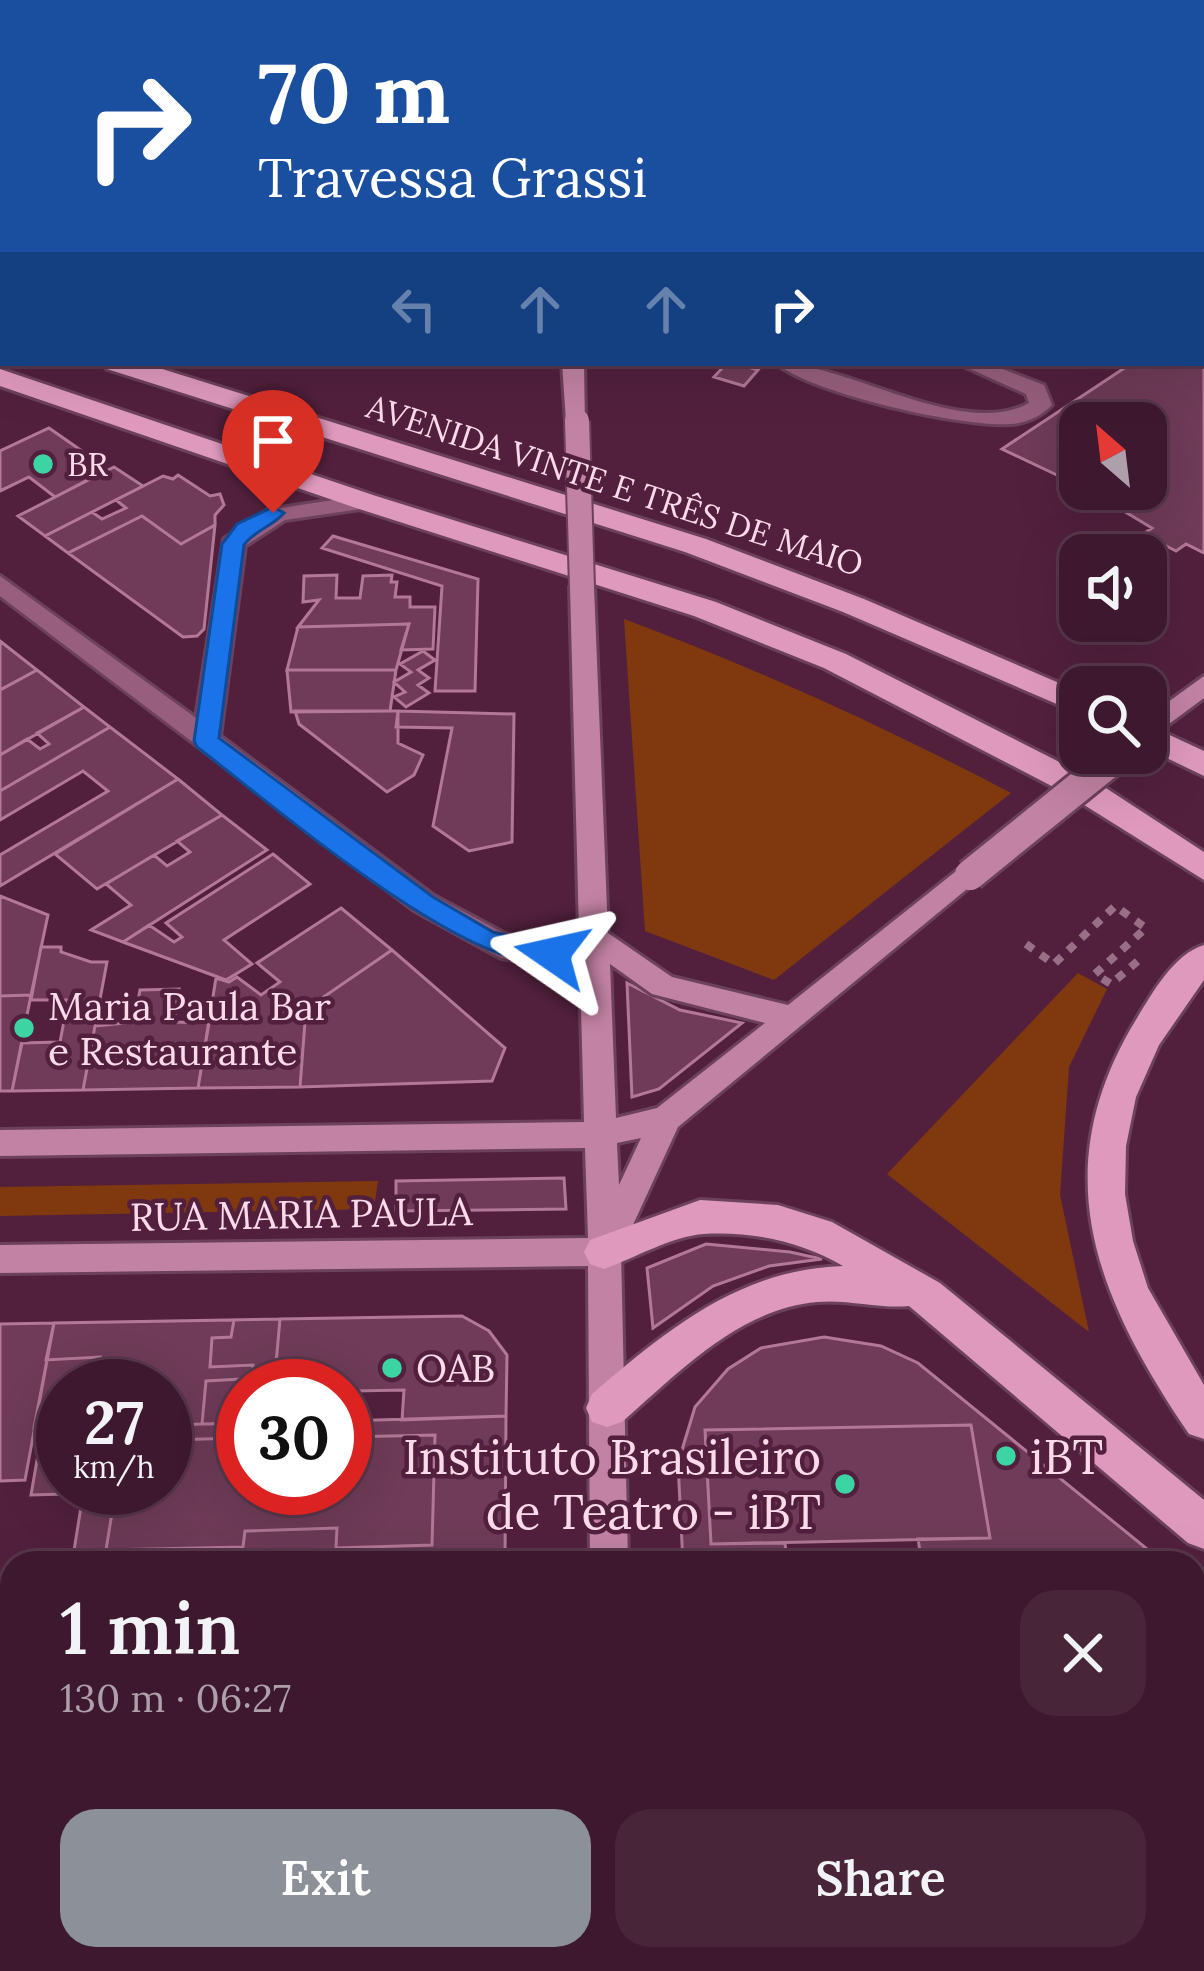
<!DOCTYPE html>
<html lang="en">
<head>
<meta charset="utf-8">
<style>
  body { margin:0; font-family:Lora,serif; background:#49253a; color:#f1f3f6; height:100vh; display:flex; flex-direction:column; font-size:45px; white-space:nowrap }
  * { box-sizing:border-box; margin:0 }
  p { font-size:39px; color:#ada0aa }
  .icon { flex:none; width:66px; height:66px; fill:none; stroke:currentColor; stroke-width:2; stroke-linecap:round; stroke-linejoin:round }
  .map { position:relative; flex:1; overflow:hidden }
  .drawer { position:absolute; left:0px; top:1551px; width:1206px; height:420px; display:flex; flex-direction:column; background:#3e182e; border-radius:36px 36px 0 0; box-shadow:0 12px 48px #0002,0 0 0 3px #57374a }
  .drawer>* { flex:none }
  .guide { position:absolute; left:0px; top:0px; width:1206px; height:366px; box-shadow:0 12px 48px #0002,0 0 0 3px #57374a; background:#1a4fa0; color:#fff; overflow:hidden }
  .needle { width:78px; rotate:332deg }
  .buttons { position:absolute; left:1059px; top:402px; display:grid; gap:24px }
  .buttons a { display:grid; place-items:center; width:108px; height:108px; border-radius:24px; background:#3e182e; box-shadow:0 12px 48px #0002,0 0 0 3px #57374a; font-size:60px }
  .speed { position:absolute; left:36px; top:1359px; display:flex; gap:24px; font-size:60px; font-weight:700; text-align:center }
  .speed>* { display:grid; place-content:center; width:156px; height:156px; border-radius:50%; background:#3e182e; box-shadow:0 12px 48px #0002,0 0 0 3px #57374a; line-height:1 }
  .speed small { font-size:30px; font-weight:400 }
  .speed .limit { border:18px solid #d22; background:#fff; color:#111 }
  .pin { position:absolute; display:grid; place-items:center; width:102px; height:102px; color:#fff; margin:-123px -51px; border-radius:50% 50% 50% 0; rotate:-45deg; box-shadow:0 0 12px #0007 }
  .pin .icon { rotate:45deg }
  .me { position:absolute; width:132px; margin:-66px; rotate:281deg; stroke-linejoin:round; filter:drop-shadow(0 0 9px #0008) }
  .turn { display:flex; align-items:center; gap:42px; height:252px; padding:0 60px; font-size:54px }
  .turn .icon { width:156px; height:156px; stroke-width:2.5 }
  .turn b { display:block; font-size:84px; line-height:102px }
  .lanes { display:flex; align-items:center; height:114px; padding:0 60px; background:#0003; justify-content:center; gap:60px; direction:ltr }
  .lanes .off { opacity:.35 }
  .round { display:grid; place-items:center; flex:none; width:126px; height:126px; border-radius:36px; background:#49253a }
  .summary { display:flex; align-items:center; justify-content:space-between; height:204px; padding:0 60px }
  h1 { font-size:72px; font-weight:600; line-height:90px }
  .primary-button { display:flex; gap:24px; margin-top:auto; padding:24px 60px }
  .primary-button a { flex:1; height:138px; border-radius:36px; background:#8c9099; color:#fff; font-size:48px; font-weight:600; line-height:138px; text-align:center }
  .primary-button a+a { background:#49253a; color:#f1f3f6 }
  .map>svg:first-child { display:block }
</style>
</head>
<body>
<div class="map">
<svg width="1204" height="1971" viewBox="0 0 1204 1971">
  <rect width="100%" height="100%" fill="#52203d"/>
  <path fill="#80390e" d="M624,619C758,669 885,727 1011,793L774,980L645,931Z
    M1078,973L1107,989L1069,1067L1060,1195L1089,1332L887,1174Z
    M378,1181L374,1209L0,1216V1187Z"/>
  <path fill="#6f3b58" stroke="#b27896" stroke-width="3" d="M1204,347V553L1186,544L1176,551L1143,534L1152,528L1087,489H1146V423H1080V486L1002,449L1132,363H1203Z
    M727,363H735L758,370L744,386L714,377Z
    M49,428L82,451L74,455L99,474L55,497L29,477L0,491V451Z
    M49,428L82,451L74,455L99,474L55,497L29,477L0,491V451Z
    M114,467L143,486L45,536L18,516Z
    M114,467L143,486L45,536L18,516Z
    M178,475L210,496L220,494L224,505L215,515V525L181,544L142,516L68,553L45,536L92,512L102,519L126,508L116,500L163,476L173,479Z
    M142,516L181,544L215,525L204,629L197,636L183,637L68,553Z
    M333,536L478,579L475,691H435L442,586L322,548Z
    M337,575L336,598H360L363,576L392,575L391,582H397L395,597H410V607H435L433,649L401,650L409,624L298,627L319,600L303,602L304,576Z
    M409,624L396,670H287L298,627Z
    M0,641L37,670L2,689L0,688Z
    M423,651L435,660L418,670L429,678L418,685L429,693L406,707L394,697L405,692L394,682L411,672L400,664Z
    M37,670L84,707L0,755V690Z
    M287,670H396L390,711L291,712Z
    M84,707L110,727L0,791V755L27,739L40,749L49,744L37,733Z
    M295,711H398V743L423,755L414,775L387,792L299,724Z
    M398,711L514,714L512,842L469,851L433,826L452,728L396,727Z
    M110,727L178,779L0,886V855L108,791L83,771L0,820V791Z
    M178,779L222,815L97,889L55,854Z
    M222,815L267,850L123,942L91,930L131,905L106,884L154,855L167,866L190,852L177,841Z
    M273,854L310,884L224,940L252,964L226,980L123,942L149,925L174,942L182,937L166,923Z
    M0,896L48,915L31,995L0,996Z
    M341,908L392,950L306,1009L300,1087L198,1088L216,978L229,982L237,977L261,995L280,982L257,963Z
    M41,947H61V952L91,962H107L83,1090L12,1091L22,1043L60,1042L68,1000H31Z
    M392,950L505,1048L492,1081L300,1087L306,1009Z
    M627,983L680,1010L742,1023L659,1089L632,1097Z
    M179,989L174,1022L209,1023L198,1088L83,1090L95,1026L134,1022L140,990Z
    M31,995L12,1091H0V996Z
    M564,1178L566,1209L396,1211V1181Z
    M706,1244L790,1252L822,1259L769,1266L713,1286L653,1328L647,1268Z
    M462,1316L489,1331L507,1355L506,1416L402,1420L404,1390L355,1391L353,1421H345V1386H274L280,1319Z
    M280,1319L274,1386H243V1423L165,1425V1386H63V1428H34L54,1323Z
    M234,1320L231,1337L212,1338L210,1367L253,1365V1373L276,1371L274,1386H243L240,1392L241,1379L206,1381L202,1424L165,1425V1386H96L100,1357L46,1360L54,1323Z
    M54,1323L25,1480L0,1481V1324Z
    M824,1337L881,1346L918,1363L1152,1553L1144,1563H922L918,1539L990,1538L971,1425L705,1430L711,1544L785,1543L787,1563H683L678,1463L695,1407L728,1369L761,1348Z
    M506,1416L505,1559L72,1563L84,1488H165V1425L243,1423V1488H345V1421Z
    M971,1425L990,1538L711,1544L705,1430Z
    M435,1435L432,1545L336,1548L337,1528L245,1531L243,1547L106,1550L116,1488H165V1440L243,1438V1488H345V1437Z
    M41,1437H63L65,1494L31,1495Z
    M1194,1608L1204,1616V1729H1194Z
    M1,1610H12V1657H0Z
    M6,1705H12V1959H52L50,1971H0V1706Z
    M1194,1729H1204V1804H1194Z
    M1194,1804H1204V1882H1194Z
    M1194,1882H1204V1964H1160L1159,1959H1194Z
    M758,1959H1026L1027,1968L759,1971Z
    M1026,1959H1159L1160,1964L1027,1968Z"/>
  <g fill="none" stroke-linecap="round" stroke-linejoin="round">
    <defs>
      <path id="minor" d="M531,0H549L551,3H533Z
        M1112,0H1128L1130,3H1114Z
        M1203,12H1204V22H1203Z
        M1203,86H1204V97H1203Z
        M776,363C848,363 963,440 1029,403L1026,394L957,363H987L1044,385L1052,405C1041,416 1027,423 1011,424C964,428 810,393 776,363Z
        M366,495L378,502L374,507L285,520L245,546L220,736L434,896L517,940L603,951L608,959L603,967L593,970L501,958L414,910L0,596V576L196,718L224,539L268,510Z"/>
      <path id="major" d="M0,0L10,3H3L0,9Z
        M493,0H510L512,3H495Z
        M1203,163H1204V175H1203Z
        M0,184H3V196H0Z
        M562,363H584L585,426H569L566,421Z
        M582,579L594,587L608,933L672,977L788,1005L960,868L970,865L984,875L678,1127L621,1251L628,1563H590L588,1266L0,1273V1245L588,1238L585,1148L0,1156V1130L584,1122L570,587ZM610,964L652,994L765,1023L657,1108L616,1118ZM641,1138L619,1185L617,1143Z
        M1204,676V698L1146,741V718Z
        M593,1959H635L636,1971H592Z"/>
      <path id="highway" d="M0,318L3,319V335L0,334Z
        M103,363H143L706,539L864,599L1080,692V714L843,612L685,552L107,369Z
        M0,369L376,496L716,602L846,654L1089,777L1204,852V880L1065,793L824,668L694,616L356,508L0,386Z
        M1146,724L1204,751V776L1146,748Z
        M1204,945V980L1159,1045L1136,1097L1126,1146L1125,1194L1133,1241L1148,1288L1204,1385V1439L1189,1434C1096,1297 1043,1171 1137,1018C1153,992 1174,954 1204,945Z
        M700,1200L778,1205L832,1222L940,1283L1204,1500V1549L1188,1543L909,1306C879,1309 848,1299 817,1302C739,1309 678,1373 622,1422L607,1427L592,1422L586,1408L592,1394C667,1330 740,1269 843,1266C802,1242 753,1231 704,1234C672,1236 635,1258 604,1269L590,1264L584,1252L590,1240Z"/>
    </defs>
    <use href="#minor" stroke="#6c415b" stroke-width="6"/>
    <use href="#major" stroke="#6c415b" stroke-width="6"/>
    <use href="#highway" stroke="#6c415b" stroke-width="6"/>
    <path stroke="#996f86" stroke-width="8" stroke-dasharray="9 9" stroke-linecap="butt" d="M1026,944L1054,964L1115,906L1146,928L1095,974L1111,984L1139,960"/>
    <use href="#minor" fill="#975f7d" fill-rule="evenodd"/>
    <use href="#major" fill="#c282a3" fill-rule="evenodd"/>
    <use href="#highway" fill="#df99bd" fill-rule="evenodd"/>
    <defs>
      <path id="major-bridge-far1" d="M577,421L582,587
        M1113,760L1121,753"/>
      <path id="major-bridge" d="M970,875L1116,757"/>
    </defs>
    <use href="#major-bridge-far1" stroke="#6c415b" stroke-width="28" stroke-linecap="butt"/>
    <use href="#major-bridge" stroke="#6c415b" stroke-width="36" stroke-linecap="butt"/>
    <use href="#major-bridge-far1" stroke="#c282a3" stroke-width="24"/>
    <use href="#major-bridge" stroke="#c282a3" stroke-width="30"/>
  </g>
  <path fill="#1a73e8" stroke="#114b97" stroke-width="3" d="M273,507L284,513C273,526 255,530 244,545L219,738L433,897L493,932L562,947L566,954L562,961C480,986 266,799 197,747L194,741L222,544L237,524Z"/>
  <g fill="#3cd4a3" stroke="#52203d" stroke-width="4.5">
    <circle cx="43" cy="464" r="12"/>
    <circle cx="24" cy="1028" r="12"/>
    <circle cx="392" cy="1368" r="12"/>
    <circle cx="1006" cy="1456" r="12"/>
    <circle cx="845" cy="1484" r="12"/>
  </g>
  <g text-anchor="middle" dominant-baseline="central" stroke-width="9" stroke-linejoin="round" paint-order="stroke">
    <g font-size="33" fill="#fbdaea" stroke="#52203d" text-anchor="start">
      <text x="67" y="464">BR</text>
    </g>
    <g font-size="33" fill="#fbdaea" stroke="#52203d">
      <text transform="translate(615 485) rotate(18)">AVENIDA VINTE E TRÊS DE MAIO</text>
    </g>
    <g font-size="39" fill="#fbdaea" stroke="#52203d" text-anchor="start">
      <text x="48" y="1006">Maria Paula Bar<tspan x="48" dy="45">e Restaurante</tspan></text>
      <text x="416" y="1368">OAB</text>
    </g>
    <g font-size="39" fill="#fbdaea" stroke="#52203d">
      <text transform="translate(301 1214) rotate(-1)">RUA MARIA PAULA</text>
    </g>
    <g font-size="48" fill="#fbdaea" stroke="#52203d" text-anchor="end">
      <text x="821" y="1456">Instituto Brasileiro<tspan x="821" dy="55">de Teatro - iBT</tspan></text>
      <text x="1030" y="1456" text-anchor="start">iBT</text>
    </g>
  </g>
</svg>
<div class="buttons">
<a><svg class="needle" viewBox="-14 -14 28 28"><path d="M0-13l5 13h-10z" fill="#e53935"/><path d="M0 13l5-13h-10z" fill="#ada0aa"/></svg></a>
<a><svg class="icon" aria-label="sound" viewBox="0 0 24 24"><path d="M4 9h4l5-4v14l-5-4H4zM17 9q2 3 0 6"/></svg></a>
<a><svg class="icon" aria-label="search" viewBox="0 0 24 24"><circle cx="10" cy="10" r="6"/><path d="M15 15l6 6"/></svg></a>
</div>
<div class="speed"><div>27<small>km/h</small></div><div class="limit">30</div></div>
<div class="pin" style="left:273px;top:513px;background:#d93025"><svg class="icon" aria-label="arrive" viewBox="0 0 24 24"><path d="M6 21V4h12l-3 4 3 4H6"/></svg></div>
<svg class="me" style="left:552px;top:954px" viewBox="-20 -20 40 40"><path d="M0-17L14 15 0 8-14 15z" fill="#1a73e8" stroke="#fff" stroke-width="4"/></svg>
<div class="guide">
<div class="turn"><svg class="icon" aria-label="right" viewBox="0 0 24 24"><path d="M7 20v-9h11M14 6l5 5-5 5"/></svg><div><b>70 m</b>Travessa Grassi</div></div>
<div class="lanes"><svg class="icon off" aria-label="left" viewBox="0 0 24 24"><path d="M17 20v-9H6M10 6l-5 5 5 5"/></svg><svg class="icon off" aria-label="ahead" viewBox="0 0 24 24"><path d="M12 20V5M6 11l6-6 6 6"/></svg><svg class="icon off" aria-label="ahead" viewBox="0 0 24 24"><path d="M12 20V5M6 11l6-6 6 6"/></svg><svg class="icon" aria-label="right" viewBox="0 0 24 24"><path d="M7 20v-9h11M14 6l5 5-5 5"/></svg></div>
</div>
<section class="drawer">
<div class="summary"><div><h1>1 min</h1><p>130 m · 06:27</p></div><a class="round"><svg class="icon" aria-label="close" viewBox="0 0 24 24"><path d="M6 6l12 12M18 6L6 18"/></svg></a></div>
<div class="primary-button"><a>Exit</a><a>Share</a></div>
</section>
</div>
</body>
</html>
